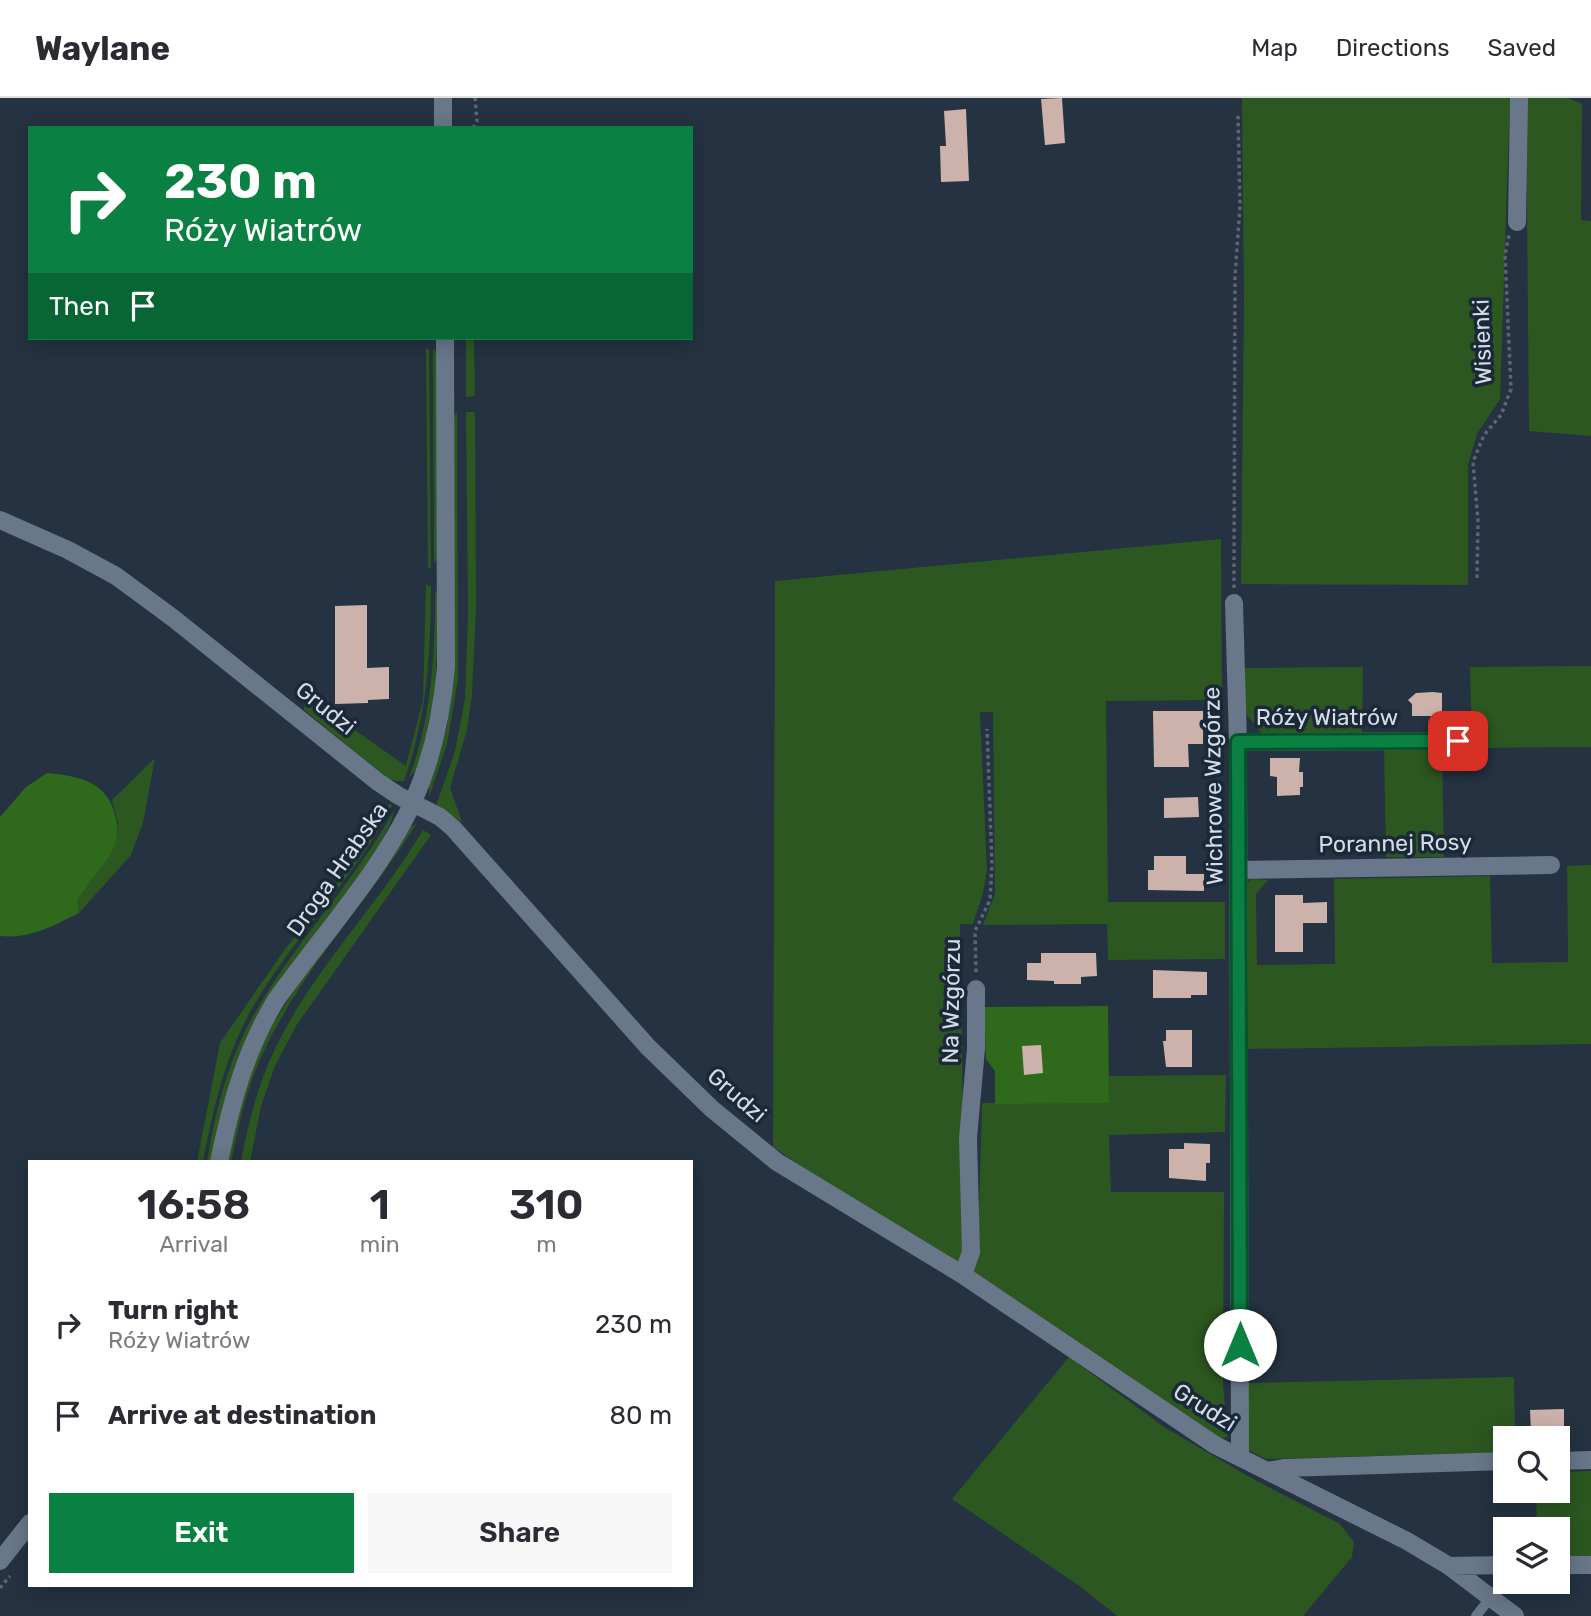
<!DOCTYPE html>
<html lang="en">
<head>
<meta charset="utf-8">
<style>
  body { margin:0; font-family:Rubik,sans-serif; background:#f7f7f7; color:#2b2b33; height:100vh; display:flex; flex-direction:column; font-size:26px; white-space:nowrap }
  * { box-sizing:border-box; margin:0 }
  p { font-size:23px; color:#7c7c81 }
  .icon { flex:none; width:38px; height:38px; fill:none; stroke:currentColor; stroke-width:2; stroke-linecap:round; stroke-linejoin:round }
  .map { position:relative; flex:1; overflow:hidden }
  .details { position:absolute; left:28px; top:1062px; width:665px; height:427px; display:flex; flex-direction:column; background:#fff; border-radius:0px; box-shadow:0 4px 18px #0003 }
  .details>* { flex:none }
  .hud { position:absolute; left:28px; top:28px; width:665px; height:214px; border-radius:0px; box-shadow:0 4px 18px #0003; background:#0b8043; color:#fff; overflow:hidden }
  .tools { position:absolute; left:1493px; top:1328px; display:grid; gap:14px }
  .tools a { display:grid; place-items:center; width:77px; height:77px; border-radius:0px; background:#fff; box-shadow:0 4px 18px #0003; font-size:35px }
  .pin { position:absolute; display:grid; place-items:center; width:60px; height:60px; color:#fff; margin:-30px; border-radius:14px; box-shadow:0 4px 10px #0006 }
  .me { position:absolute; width:77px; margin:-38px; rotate:0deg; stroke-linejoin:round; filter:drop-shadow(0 0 5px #0008) }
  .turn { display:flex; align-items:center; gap:24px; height:147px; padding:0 21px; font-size:32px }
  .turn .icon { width:91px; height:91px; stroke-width:2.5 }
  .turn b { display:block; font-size:49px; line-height:60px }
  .then { display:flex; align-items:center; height:66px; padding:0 21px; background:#0003; gap:14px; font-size:26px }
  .eta { display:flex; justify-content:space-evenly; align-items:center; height:119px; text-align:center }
  .eta b { font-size:42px; font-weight:600; line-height:49px }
  .button { display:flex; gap:14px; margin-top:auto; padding:14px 21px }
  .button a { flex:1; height:80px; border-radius:0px; background:#0b8043; color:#fff; font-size:28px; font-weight:600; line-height:80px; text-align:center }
  .button a+a { background:#f7f7f7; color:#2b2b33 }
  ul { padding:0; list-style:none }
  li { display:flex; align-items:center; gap:21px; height:91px; padding:0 21px }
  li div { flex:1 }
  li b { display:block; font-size:26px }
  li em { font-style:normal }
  header { display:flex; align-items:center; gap:42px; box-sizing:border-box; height:98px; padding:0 35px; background:#fff; border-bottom:2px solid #e1e1e2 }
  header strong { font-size:33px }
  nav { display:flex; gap:38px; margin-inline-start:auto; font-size:24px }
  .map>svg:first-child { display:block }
</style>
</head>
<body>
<header>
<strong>Waylane</strong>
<nav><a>Map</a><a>Directions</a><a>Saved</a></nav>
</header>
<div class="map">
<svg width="1591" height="1518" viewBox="0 0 1591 1518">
  <rect width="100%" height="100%" fill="#243241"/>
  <path fill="#2c5720" d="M1242,0H1510L1500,301L1477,336L1468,367V487L1241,486L1244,203Z
    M1528,0H1568L1582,6L1581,122L1591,123V338L1529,333L1526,1Z
    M466,240H474L475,298L466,299Z
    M426,251H429L431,469L428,471Z
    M433,251L437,255V461L434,465Z
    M466,314H475L476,510L472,597L467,632L450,690L462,724L436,708L455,653L465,601L468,515Z
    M457,315L458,581L447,646L429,699V688L447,629L453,582V319Z
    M1221,441L1222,602L1106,603L1108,804H1225V861L1108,862L1107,826L983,827L995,796L993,614H980L987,772L983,795L973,826H960L965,1152L959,1166L859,1108L773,1049L775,483Z
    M426,486L431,489C430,560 428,614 404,683H396L387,680L304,612L305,597L406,668L423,602Z
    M435,492L439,498L435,595L420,663L416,672L409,680C432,619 435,556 435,492Z
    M1591,568V649L1472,650L1470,569Z
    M1363,569L1362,637H1263L1242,611V570Z
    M1384,649L1442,650L1444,759H1386Z
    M155,660L143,725L131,757L79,815L76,803L118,726L112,702Z
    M390,705L392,708C353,783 290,842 249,916C224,963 213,1012 203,1064H197L220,945L285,851L351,767Z
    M393,714C394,740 310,841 290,868C278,884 267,900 258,917C232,963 221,1013 211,1064H207C215,1015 227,966 251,922C291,848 352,788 393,714Z
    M417,725C369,802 304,869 265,951C247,987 239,1026 231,1064H227L236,1020L253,966L274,924L300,883L409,730Z
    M423,732L431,737L296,928L275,968L261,1008L250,1064H241C248,1025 258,986 275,951C313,871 378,808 423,732Z
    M1591,767V946L1244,951L1245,787L1251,781L1268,782L1256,796L1257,867L1335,866L1334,781L1490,778L1492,865L1568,864L1567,768Z
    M1226,977L1225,1034L1109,1037L1111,1094H1224L1223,1288L1228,1338L1220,1342L973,1176L978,1145L982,1005H1108V978Z
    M1069,1259L1164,1329L1255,1382L1340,1426L1354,1444L1352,1459L1303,1518H1117L1081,1489L952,1401Z
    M1514,1279L1515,1340H1505V1354L1266,1361L1248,1352V1285Z
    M1591,1373V1461L1558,1462V1432L1537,1431L1536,1393H1558V1374Z"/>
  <path fill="#2f691c" d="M47,675C78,678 107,683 115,717C118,726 118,739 114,749C106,767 87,785 77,803L79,815C53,828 30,841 0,838V719L26,689Z
    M1108,908L1109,1005L995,1006V973L986,961L984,909Z"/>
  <path fill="#cdb2ab" d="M1062,0L1065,45L1045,47L1041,1Z
    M966,11L969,83L941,84L940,48H946L944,13Z
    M367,507V570L389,569V601L368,602V605L335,606V508Z
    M1433,594L1442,595V618H1412V606L1408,602L1416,595Z
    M1153,613H1203V646H1188L1189,669H1154Z
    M1270,660H1300L1299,674H1303V689H1300V697L1277,698V679L1270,678Z
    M1198,699L1199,719L1164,720V700Z
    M1154,758H1186V776H1204V793L1148,792V772H1154Z
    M1275,797H1303V805L1327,804V825H1303V854H1275Z
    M1041,855H1096L1097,878L1081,879V886H1054V883L1027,882V865H1041Z
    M1153,872L1207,874V897H1191V900H1153Z
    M1166,932H1192V969H1166L1163,943H1166Z
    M1041,947L1043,975L1024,977L1022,948Z
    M1184,1045L1210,1046V1065H1206V1083L1169,1080V1051H1184Z
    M1564,1311V1334L1531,1335L1530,1312Z"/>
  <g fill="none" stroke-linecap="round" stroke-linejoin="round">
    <path stroke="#5a6674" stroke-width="3.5" stroke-dasharray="3.5 3.5" stroke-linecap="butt" d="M473,30L477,23L475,0
      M1477,480L1478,423L1473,364L1484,337L1501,317L1511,291L1505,157L1509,137
      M1234,490L1235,178L1240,108L1238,17
      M976,874L975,833L990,802L992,766L987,631
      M0,1490L10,1478"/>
    <path stroke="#687789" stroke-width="10" d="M1476,1518L1491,1499"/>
    <path stroke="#687789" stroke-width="18" d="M1517,124L1519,0
      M0,422L68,452L116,478L173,520L378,684L399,698L440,719L453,730L648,949L712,1011L777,1064L963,1177L1215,1347L1407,1443L1449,1468L1515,1518
      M1234,505L1238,644L1240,1359
      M1238,644L1458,643
      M1239,772L1551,767
      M963,1177L971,1154L968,1040L976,951V891
      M1558,1363L1591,1362
      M1267,1373L1285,1370L1505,1363
      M1558,1467H1591
      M1449,1468L1505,1467"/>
    <path stroke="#687789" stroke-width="18" d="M443,0V30
      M219,1064C231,1006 245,953 276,902C320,840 382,772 413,704C432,661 442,616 446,569L445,240
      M0,1463L30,1425"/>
  </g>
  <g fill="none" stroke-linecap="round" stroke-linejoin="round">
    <defs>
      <path id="route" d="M1240,1247L1238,644L1458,643"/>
    </defs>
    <use href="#route" stroke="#07532c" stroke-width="18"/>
    <use href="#route" stroke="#0b8043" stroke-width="12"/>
  </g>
  <g text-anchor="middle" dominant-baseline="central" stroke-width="7" stroke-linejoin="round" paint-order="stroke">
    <g font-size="23" fill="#d4dde7" stroke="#1a2837">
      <text transform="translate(1482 244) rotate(-92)">Wisienki</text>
      <text transform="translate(326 610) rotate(39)">Grudzi</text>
      <text x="1327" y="619">Róży Wiatrów</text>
      <text transform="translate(1213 688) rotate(-91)">Wichrowe Wzgórze</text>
      <text transform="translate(1395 745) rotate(-1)">Porannej Rosy</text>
      <text transform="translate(337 771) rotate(-55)">Droga Hrabska</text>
      <text transform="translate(951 903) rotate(-89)">Na Wzgórzu</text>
      <text transform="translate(737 997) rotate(41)">Grudzi</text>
      <text transform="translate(1205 1309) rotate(32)">Grudzi</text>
    </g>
  </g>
</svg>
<div class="tools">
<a><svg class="icon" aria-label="search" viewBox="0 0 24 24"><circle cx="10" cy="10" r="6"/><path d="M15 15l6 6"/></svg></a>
<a><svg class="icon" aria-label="layers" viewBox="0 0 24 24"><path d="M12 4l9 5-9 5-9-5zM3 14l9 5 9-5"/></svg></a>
</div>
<div class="pin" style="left:1458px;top:643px;background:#d93025"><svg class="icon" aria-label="arrive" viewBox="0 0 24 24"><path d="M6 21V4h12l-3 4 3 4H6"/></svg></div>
<svg class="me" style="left:1240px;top:1247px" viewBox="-20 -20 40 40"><circle r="19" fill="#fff"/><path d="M0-13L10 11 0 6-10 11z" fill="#0b8043"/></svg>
<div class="hud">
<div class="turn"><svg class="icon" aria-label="right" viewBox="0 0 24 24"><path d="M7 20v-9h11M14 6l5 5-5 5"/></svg><div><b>230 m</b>Róży Wiatrów</div></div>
<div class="then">Then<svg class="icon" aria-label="arrive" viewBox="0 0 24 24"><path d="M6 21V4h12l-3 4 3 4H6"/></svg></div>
</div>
<section class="details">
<div class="eta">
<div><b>16:58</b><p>Arrival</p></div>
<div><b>1</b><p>min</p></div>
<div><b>310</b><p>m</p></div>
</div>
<ul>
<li><svg class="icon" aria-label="right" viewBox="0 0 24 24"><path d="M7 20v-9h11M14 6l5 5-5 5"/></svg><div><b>Turn right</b><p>Róży Wiatrów</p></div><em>230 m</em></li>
<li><svg class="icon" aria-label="arrive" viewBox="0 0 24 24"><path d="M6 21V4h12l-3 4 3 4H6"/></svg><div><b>Arrive at destination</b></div><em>80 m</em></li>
</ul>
<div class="button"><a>Exit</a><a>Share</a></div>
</section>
</div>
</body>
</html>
